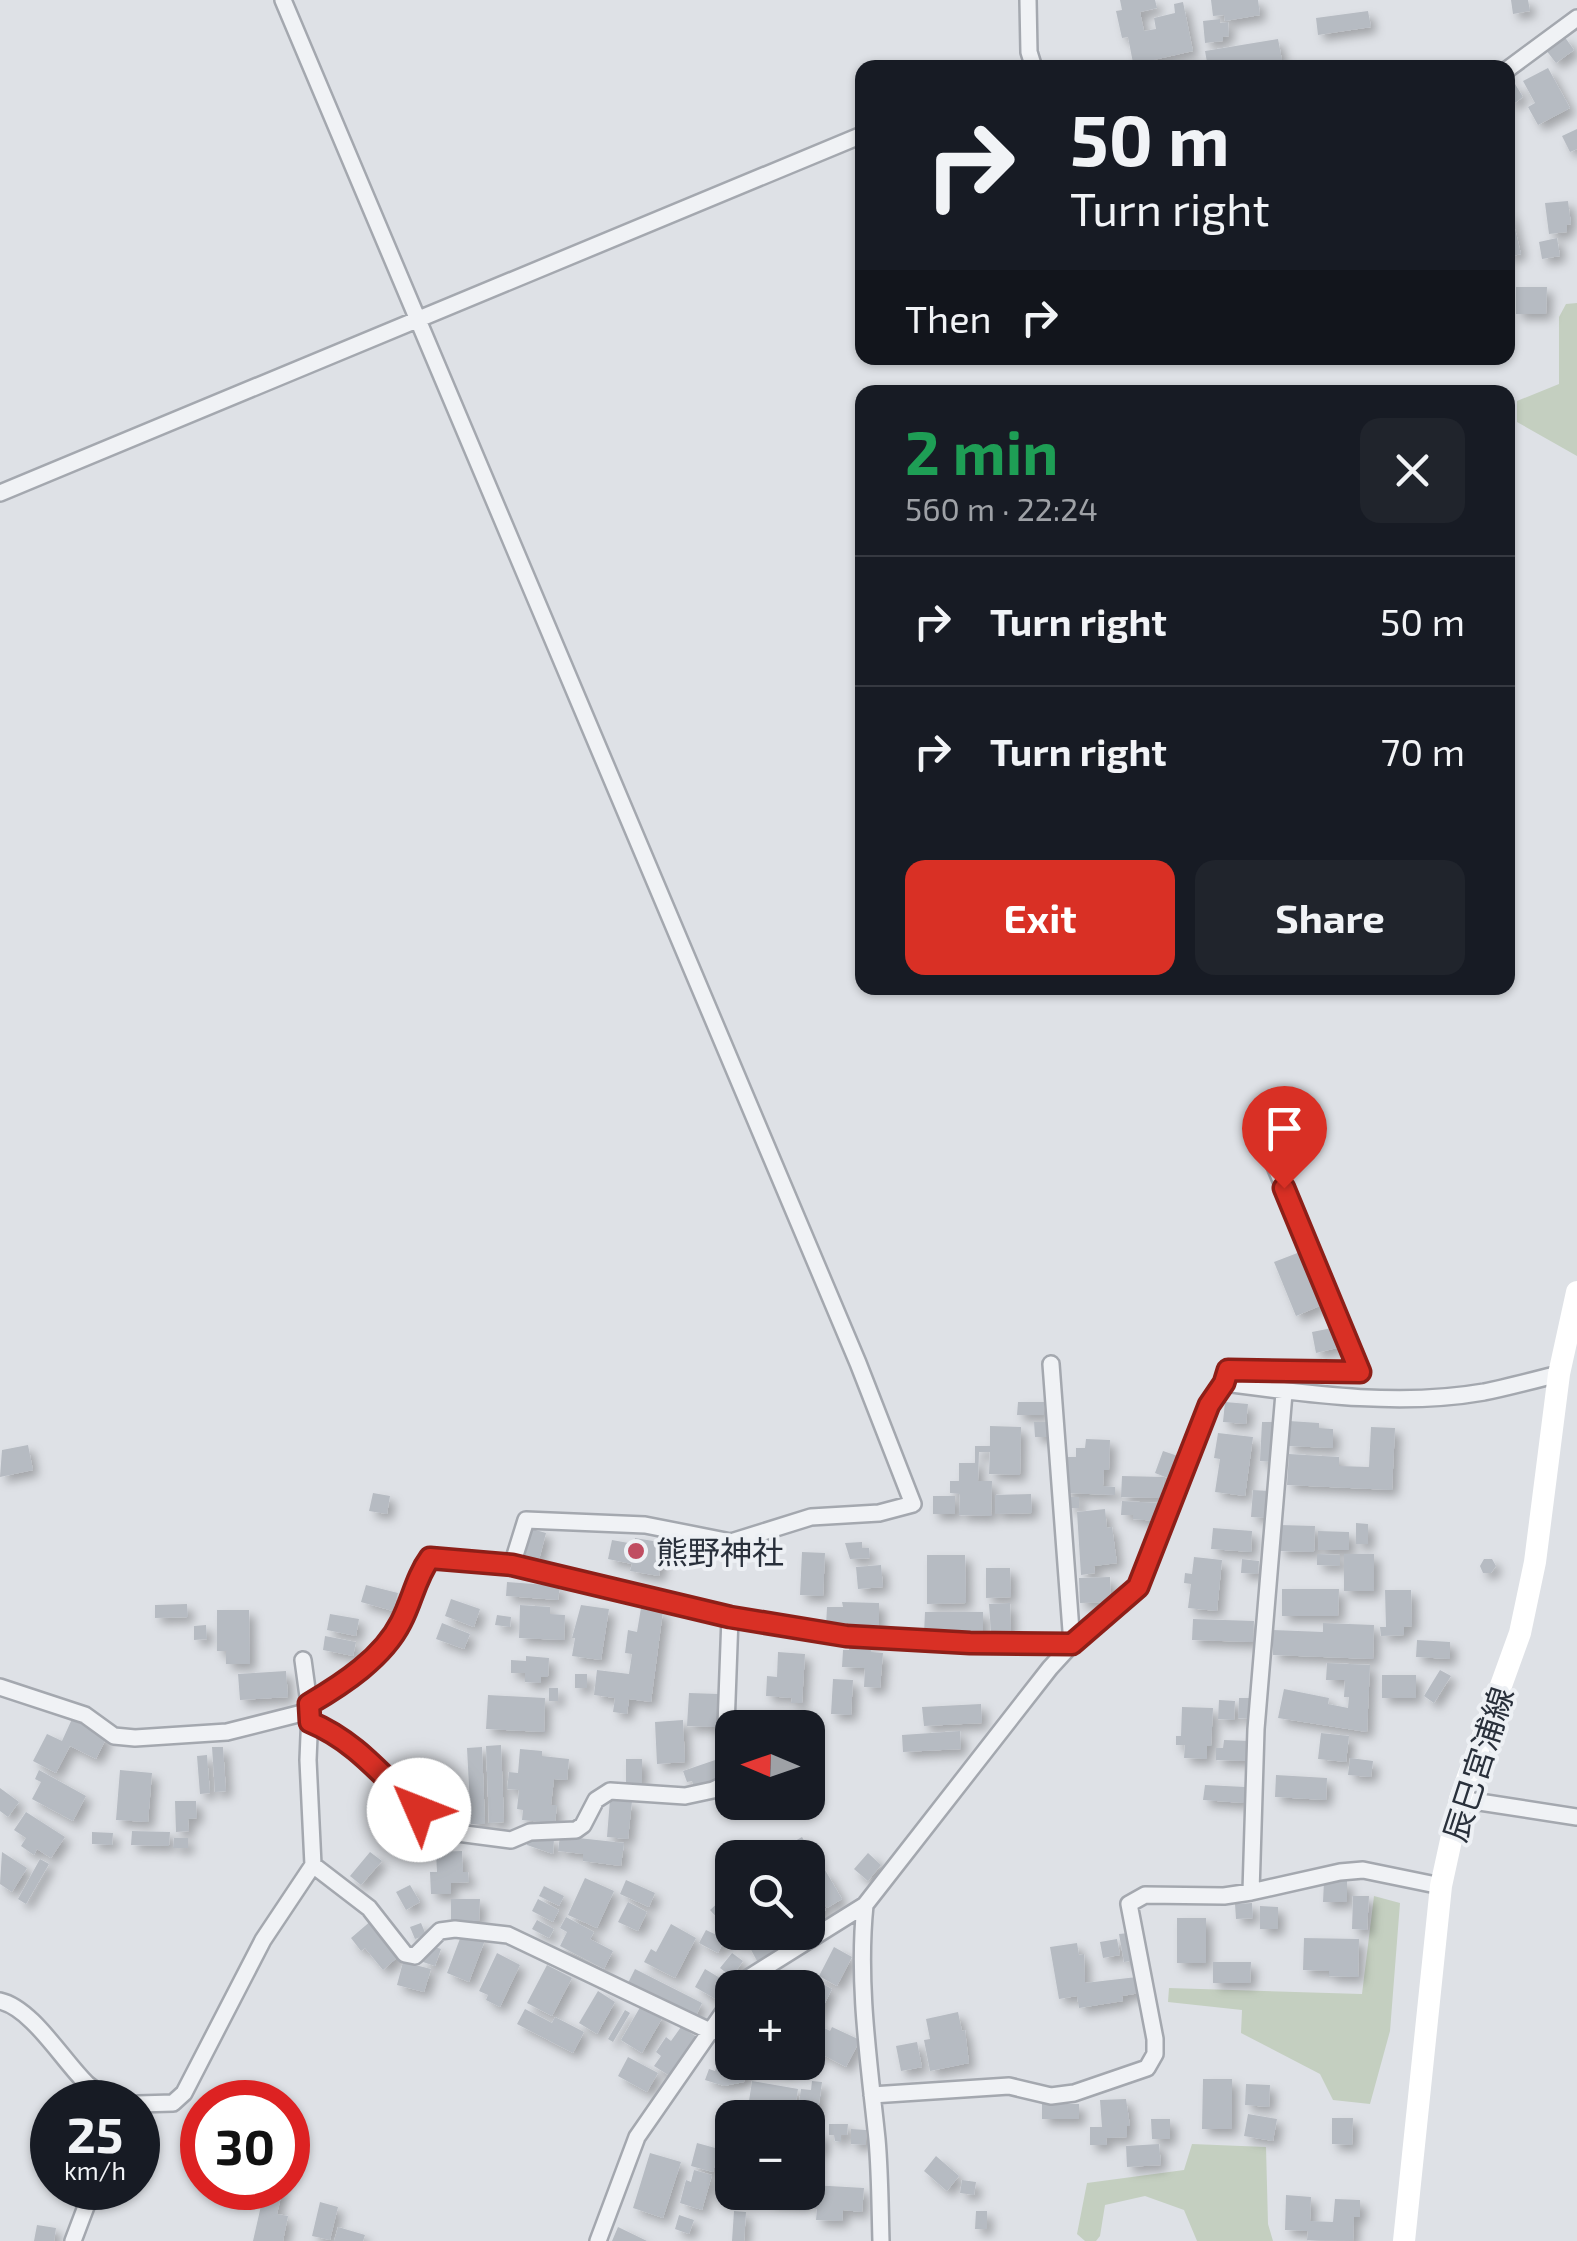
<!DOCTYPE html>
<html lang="en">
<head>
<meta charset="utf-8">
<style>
  body { margin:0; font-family:"Exo 2","Noto Sans JP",sans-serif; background:#20242c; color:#f1f3f6; height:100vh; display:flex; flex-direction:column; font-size:38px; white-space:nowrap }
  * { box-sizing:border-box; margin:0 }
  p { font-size:32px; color:#9ea1a6 }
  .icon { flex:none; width:55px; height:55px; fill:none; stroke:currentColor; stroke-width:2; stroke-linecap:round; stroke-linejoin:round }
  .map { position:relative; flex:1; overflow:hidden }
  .details { position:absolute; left:855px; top:385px; width:660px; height:610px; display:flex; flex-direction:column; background:#171b24; border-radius:20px; box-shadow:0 2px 8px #0004 }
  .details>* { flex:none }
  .banner { position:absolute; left:855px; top:60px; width:660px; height:305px; border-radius:20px; box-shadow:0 2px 8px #0004; background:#171b24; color:#f1f3f6; overflow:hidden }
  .needle { width:65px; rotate:272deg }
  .tools { position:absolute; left:715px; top:1710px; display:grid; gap:20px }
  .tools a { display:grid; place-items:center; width:110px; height:110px; border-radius:20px; background:#171b24; box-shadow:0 2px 8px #0004; font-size:50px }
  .speed { position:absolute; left:30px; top:2080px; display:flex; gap:20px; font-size:50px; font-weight:700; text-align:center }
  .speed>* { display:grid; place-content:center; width:130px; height:130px; border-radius:50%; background:#171b24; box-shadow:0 2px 8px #0004; line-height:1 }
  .speed small { font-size:25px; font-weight:400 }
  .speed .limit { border:15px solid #d22; background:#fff; color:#111 }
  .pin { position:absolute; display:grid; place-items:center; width:85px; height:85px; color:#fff; margin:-102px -42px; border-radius:50% 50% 50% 0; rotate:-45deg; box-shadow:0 0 10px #0007 }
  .pin .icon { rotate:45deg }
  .me { position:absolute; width:110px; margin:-55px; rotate:314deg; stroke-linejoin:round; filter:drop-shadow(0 0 8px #0008) }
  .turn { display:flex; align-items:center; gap:35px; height:210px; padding:0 50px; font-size:45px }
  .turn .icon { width:130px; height:130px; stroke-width:2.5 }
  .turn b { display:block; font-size:70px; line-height:85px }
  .then { display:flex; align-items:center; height:95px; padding:0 50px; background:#0003; gap:20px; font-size:38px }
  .round { display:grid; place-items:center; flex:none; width:105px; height:105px; border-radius:20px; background:#20242c }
  .headline { display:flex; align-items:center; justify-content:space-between; height:170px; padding:0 50px }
  h1 { font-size:60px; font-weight:700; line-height:75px; color:#1e9e55 }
  .button { display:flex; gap:20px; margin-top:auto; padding:20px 50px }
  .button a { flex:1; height:115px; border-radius:20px; background:#d93025; color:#fff; font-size:40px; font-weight:700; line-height:115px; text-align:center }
  .button a+a { background:#20242c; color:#f1f3f6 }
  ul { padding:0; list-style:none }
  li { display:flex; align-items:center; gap:30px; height:130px; padding:0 50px; border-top:2px solid #363941 }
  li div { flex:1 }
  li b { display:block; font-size:38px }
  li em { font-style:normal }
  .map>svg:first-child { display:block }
</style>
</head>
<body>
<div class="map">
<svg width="1577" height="2241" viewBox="0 0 1577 2241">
  <defs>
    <filter id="shadow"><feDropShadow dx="6" dy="6" stdDeviation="5" flood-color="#0004"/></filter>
  </defs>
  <rect width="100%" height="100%" fill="#dee1e6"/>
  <path fill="#c4cfc0" d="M1577,303V456L1517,422V401L1559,384V317L1566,304Z
    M1374,1896L1400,1903L1390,2031L1370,2104L1333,2100L1320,2074L1241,2033L1242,2010L1168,2002L1169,1988L1362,1994Z
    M1192,2144L1266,2147L1268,2224L1273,2241H1197L1184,2210L1145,2196L1105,2205L1100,2236L1096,2241H1085L1077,2234L1087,2183L1184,2170Z"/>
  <path fill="#b6bbc2" filter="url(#shadow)" d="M1120,0H1155L1157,8L1140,12L1144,31L1156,29L1154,18L1175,13L1174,4L1183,2L1193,51L1149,61L1150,68H1134L1128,37L1122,38L1116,11L1122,10Z
    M1211,0H1258L1260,15L1225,21L1224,15L1213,16Z
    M1511,0H1528L1530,11L1513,14Z
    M1368,11L1371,27L1318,35L1316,18Z
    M1220,19V23L1228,22L1229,36L1223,37V41L1205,43L1203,21Z
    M1564,36L1574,50L1556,63L1546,50Z
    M1278,39L1282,60L1266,63V68H1208L1205,51Z
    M1548,68L1570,108L1538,125L1528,107L1535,103L1523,81Z
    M1515,84L1523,97L1512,105L1508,89Z
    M1577,129V149L1570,152L1562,136Z
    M1568,201L1571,224L1567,225V232L1549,234L1545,203Z
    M1511,212L1521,254L1508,257V213Z
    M1557,238L1560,256L1542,259L1539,242Z
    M1516,287H1547L1546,314H1516Z
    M1300,1252L1322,1305L1296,1316L1274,1262Z
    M1337,1327L1341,1347L1316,1353L1312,1332Z
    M1018,1402H1044V1415H1017Z
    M1225,1402L1248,1404L1246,1424L1223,1422Z
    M1289,1421L1319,1423V1428L1333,1429V1448L1287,1446Z
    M1034,1422H1049L1050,1437H1035Z
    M1262,1422H1274L1273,1462L1260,1461Z
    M990,1426L1021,1427L1020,1475L989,1474L990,1452H979L978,1481H992L991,1516L959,1515L960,1494L950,1493V1481H959V1463H975V1446H990Z
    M1371,1427L1395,1428L1392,1490L1287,1485L1289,1454L1339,1457V1466L1369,1467Z
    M1218,1433L1253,1437L1245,1496L1215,1492L1220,1459L1214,1458Z
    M1086,1439L1110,1440L1109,1470H1104L1103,1486L1115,1487V1495L1064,1493L1065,1457H1076V1448H1085Z
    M28,1445L33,1470L0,1477L2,1450Z
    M1163,1451L1181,1457L1173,1480L1155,1473Z
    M1122,1476L1164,1477L1163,1498L1121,1497Z
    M1253,1490L1269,1491L1267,1518L1251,1517Z
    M373,1493L390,1496L387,1514L369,1511Z
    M1031,1494L1032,1513L995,1514V1495Z
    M933,1496H955V1514H933Z
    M1069,1497H1079V1508H1069Z
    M1122,1501L1158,1503L1157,1521L1133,1519V1515H1121Z
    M1105,1509L1107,1528L1112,1527L1117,1563L1094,1566L1095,1573L1081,1575L1077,1512Z
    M1356,1523L1368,1524V1544H1356Z
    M1280,1525L1315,1526L1314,1552L1279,1551Z
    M1213,1528L1252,1531L1251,1552L1211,1549Z
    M532,1529L546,1533L539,1560L525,1556Z
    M1318,1531L1349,1532V1550H1318Z
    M635,1538L665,1543L659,1576L630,1571L632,1564L608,1559L612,1540L634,1544Z
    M862,1542V1548H869L870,1558L850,1559L845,1543Z
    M802,1552L825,1553L823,1596L800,1595Z
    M1317,1554L1340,1555V1566L1317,1565Z
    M1344,1554H1374V1591H1344Z
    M927,1555H965L966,1603L927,1604Z
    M1194,1557L1222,1560L1217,1611L1188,1608L1191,1584L1184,1583L1185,1573L1192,1574Z
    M1242,1559L1259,1561L1258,1574L1241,1573Z
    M1484,1559H1492L1496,1566L1491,1573H1483L1480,1566Z
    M881,1565L883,1587L858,1589L856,1567Z
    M986,1568H1010L1011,1597L986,1598Z
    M1110,1577L1111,1602L1080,1603L1079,1578Z
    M507,1582L560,1586L558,1600L506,1596Z
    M366,1585L398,1593L393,1611L361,1602Z
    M1282,1589H1339L1338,1616H1282Z
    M1385,1590H1411L1412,1626L1404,1627V1635L1381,1636L1380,1627H1386Z
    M451,1599L480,1609L474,1627L445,1616Z
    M842,1602L879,1603V1627L826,1626L827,1607H843Z
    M1010,1603L1011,1633H991L989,1604Z
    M187,1604L188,1617L155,1618V1605Z
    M520,1605L550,1607V1614L565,1615L564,1640L519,1638Z
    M581,1605L609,1609L601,1660L572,1656L575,1638H572Z
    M641,1608L663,1611L651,1702L629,1699L627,1714L613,1712L615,1698L594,1695L597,1670L629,1674L632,1654L625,1653L628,1630L637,1632Z
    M217,1610H249L250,1664H226V1651H217Z
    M925,1612H983V1634H924Z
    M330,1614L359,1619L356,1636L327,1630Z
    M497,1615L511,1617L510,1627L495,1625Z
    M1193,1619L1254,1621L1253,1642L1192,1640Z
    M442,1623L470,1634L464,1649L436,1639Z
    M1323,1623L1374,1625L1373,1659L1273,1655V1630L1323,1632Z
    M206,1625L207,1639L194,1640V1626Z
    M325,1636L356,1642L353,1656L323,1650Z
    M1417,1640L1450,1642V1659L1416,1657Z
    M850,1645L871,1646V1652L883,1653L880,1688L864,1687L865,1668L842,1667L843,1650H849Z
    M778,1652L805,1654L802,1703H791L792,1698L766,1696L767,1676L777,1677Z
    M526,1656L549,1658L548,1677H541V1683L525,1682V1673H511V1660L526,1661Z
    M1327,1663L1370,1665L1367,1732L1278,1718L1284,1689L1329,1698L1328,1704L1348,1708L1349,1697H1344L1345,1680H1326Z
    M1440,1670L1451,1676L1434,1703L1424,1696Z
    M286,1671L288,1697L240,1700L238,1674Z
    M575,1674H587V1688H575Z
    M1382,1675H1416V1698H1382Z
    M833,1679L853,1680L851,1715L831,1714Z
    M549,1688H558V1701H549Z
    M689,1693L719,1694L717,1727L687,1726Z
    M488,1695L545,1698L544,1732L486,1729Z
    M1239,1698H1254L1253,1719L1238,1718Z
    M1219,1700L1235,1701L1234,1720L1218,1719Z
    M981,1704L982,1723L924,1726L922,1707Z
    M1182,1707L1213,1708L1211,1746H1207V1759L1184,1758L1185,1745H1176V1736H1181Z
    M72,1719L107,1737L96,1759L70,1746L56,1773L33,1761L47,1734L62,1741Z
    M683,1720L685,1762L657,1764L655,1722Z
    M960,1731L961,1749L903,1752L902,1735Z
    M1321,1733L1349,1736L1346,1762L1318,1759Z
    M1224,1740L1250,1741L1249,1761L1216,1760V1748H1223Z
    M501,1745L504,1822L489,1823L486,1746Z
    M212,1747H223L226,1791L215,1792Z
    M482,1747L485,1824H471L467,1748Z
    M520,1749L542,1751V1756L569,1759L567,1780L554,1779L551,1805H557L555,1823L522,1820L523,1810L517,1809L519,1790L507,1789L509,1772L518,1773Z
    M207,1755L210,1793L200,1794L197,1756Z
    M724,1757L730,1776L694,1787L692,1781L687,1782L683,1771Z
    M1350,1758L1373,1761L1371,1777L1348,1775Z
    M626,1759H642V1783L626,1784Z
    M39,1770L86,1796L73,1821L32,1799L41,1782L35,1779Z
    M120,1770L152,1773L148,1822L116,1820Z
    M1276,1775L1327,1778L1326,1800L1275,1797Z
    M1205,1785L1245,1787L1244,1803L1203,1800Z
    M0,1788L19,1802L8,1817L0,1811Z
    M610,1799L632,1801L628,1839L607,1837Z
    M175,1801H196L197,1818L188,1819L189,1831L176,1832Z
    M26,1812L65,1837L51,1858L37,1849L34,1855L21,1846L26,1838L14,1830Z
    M132,1831L170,1832L169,1846L131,1845Z
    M92,1832L113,1833L112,1845L92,1844Z
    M560,1836L624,1843L621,1866L583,1861V1854L558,1851Z
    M528,1837L554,1839L553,1854L527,1845Z
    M802,1837L819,1866L808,1873V1858H779L776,1852Z
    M174,1838H188V1848H173Z
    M462,1851L463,1872H468L469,1882L451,1883V1894H431L430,1872H437L436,1852Z
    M2,1852L27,1868L12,1892L0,1884Z
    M370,1852L382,1861L361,1885L350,1876Z
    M868,1853L881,1865L868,1881L854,1869Z
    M40,1859L49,1864L26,1904L18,1899Z
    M825,1870L842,1899L827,1908L809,1880Z
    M585,1878L614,1891L597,1928L568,1915Z
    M626,1880L655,1893L649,1907L620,1894Z
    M808,1881L826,1910L811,1919L808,1913Z
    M1324,1881H1347V1902H1323Z
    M410,1885L420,1902L406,1910L396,1892Z
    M544,1886L564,1896L559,1906L539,1896Z
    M730,1892L732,1932H753L741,1944L710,1910Z
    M1353,1896H1369L1367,1930L1352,1929Z
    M451,1899H480L479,1921H451Z
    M538,1899L559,1910L553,1922L532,1911Z
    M628,1902L647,1912L638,1931L618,1922Z
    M1252,1903L1253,1918L1236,1919L1235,1904Z
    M1260,1906L1278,1907V1929H1260Z
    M566,1917L594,1932L590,1939L613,1951L604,1969L560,1946L567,1932L560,1928Z
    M1177,1918H1206V1963H1177Z
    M372,1920L400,1955L383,1970L365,1948L361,1951L351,1938Z
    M537,1920L554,1929L549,1938L532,1929Z
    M421,1923L426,1935L415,1939L410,1927Z
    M671,1924L696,1938L675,1978L644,1962L651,1949L656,1952Z
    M706,1930L725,1939L718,1953L699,1943Z
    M769,1932H809L757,1961L748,1944Z
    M1129,1933L1134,1960L1124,1962L1119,1934Z
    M471,1935L485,1940L469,1982L447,1973L461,1936L469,1939Z
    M1304,1938L1359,1939L1358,1977L1329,1976V1971L1303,1970Z
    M1117,1939L1120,1955L1103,1958L1100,1942Z
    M1077,1943L1079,1955L1084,1954L1085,1983L1137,1977L1140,1993L1122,1996L1123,2001L1079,2008L1077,1996L1059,1999L1050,1947Z
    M429,1945L441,1949L435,1966L423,1962Z
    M834,1947L852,1957L837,1986L819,1976Z
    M497,1953L520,1965L500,2007L486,2000L488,1995L479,1991Z
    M732,1953L743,1961L732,1977L720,1968Z
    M403,1962L431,1969L424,1992L397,1985Z
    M1213,1962H1251L1250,1983H1213Z
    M547,1965L572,1978L552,2016L527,2003Z
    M777,1967L784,1976L766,1988L760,1979Z
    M635,1969L702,2003L695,2018L628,1983Z
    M705,1969L730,1984L719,2001L695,1987Z
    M790,1974L800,1984L797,1988L782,1985Z
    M807,1976L832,1989L815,2023L830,2031L832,2027L860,2040L846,2067L808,2047L809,1991L808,1988H801Z
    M598,1991L615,2002L597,2034L579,2023Z
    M642,2004L663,2017L642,2053L621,2040Z
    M525,2009L552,2023L555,2017L584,2032L573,2053L517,2024Z
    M625,2010L630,2013L613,2042L608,2039Z
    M958,2012L962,2031L965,2030L969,2063L930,2071L924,2040L930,2039L926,2019Z
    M681,2027L697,2037L670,2076L654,2066L661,2056L656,2052L666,2037L671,2041Z
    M729,2028L732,2030V2062H750L744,2082L724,2086L705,2080L709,2069L715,2071L722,2050L719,2048L724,2033L727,2034Z
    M917,2042L922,2067L901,2071L896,2046Z
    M628,2057L658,2073L647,2092L618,2076Z
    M764,2062H791L787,2072Z
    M1203,2079H1232V2129H1202Z
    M752,2081L798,2089L795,2109L749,2101Z
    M812,2081L822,2082L818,2111L798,2109L801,2089L811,2090Z
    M1246,2084L1270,2085L1269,2107L1245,2105Z
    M1126,2099L1130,2126H1127V2137L1106,2138L1107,2145H1090V2127H1102L1100,2100Z
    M1042,2104H1079V2119H1042Z
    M1248,2114L1277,2119L1273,2141L1244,2136Z
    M1332,2118H1353L1352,2145L1332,2144Z
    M1151,2119H1170V2139H1152Z
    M829,2124H848L847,2135H841V2142L835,2141L834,2135H829Z
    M851,2129L866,2130V2145L851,2144Z
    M808,2132L824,2134L823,2150H817L815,2180H808Z
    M697,2143L719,2149L713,2172L691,2166Z
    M1159,2144L1161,2165L1127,2167L1126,2146Z
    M650,2153L681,2162L663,2218L633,2208Z
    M936,2156L959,2176L947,2191L924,2171Z
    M694,2170L712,2175L702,2210L680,2203L686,2180L691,2182Z
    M962,2180L976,2182L974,2195L960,2193Z
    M812,2185L864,2188L862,2212L843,2210L842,2221L816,2220L817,2209L811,2208Z
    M265,2188H283L277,2214L288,2216L283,2241H253Z
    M770,2192H806L805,2204L769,2201Z
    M1286,2195L1311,2197L1310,2221L1333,2222L1335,2199L1360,2200V2217H1354L1353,2241L1307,2240L1308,2231L1285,2230Z
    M320,2202L338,2207L330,2240L312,2236Z
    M734,2211L746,2212L744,2241H732Z
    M976,2211H987V2229H975Z
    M679,2215L694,2220L689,2234L675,2229Z
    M37,2225L56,2228L54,2241H34Z
    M338,2227L365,2235L363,2241H334Z
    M618,2227L647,2241H612Z"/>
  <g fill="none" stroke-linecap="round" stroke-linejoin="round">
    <defs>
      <path id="minor" d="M283,0L858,1363L913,1504L879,1513L811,1517L731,1542L645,1525L526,1520L512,1565
        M1028,0L1029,52L1034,68
        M1508,69L1577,18
        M0,493L862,135
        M1051,1364L1072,1644
        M1224,1383C1309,1394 1399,1407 1484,1392C1509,1387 1534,1380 1559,1374
        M730,1617L726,1727L732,1747
        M0,1687L85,1715L114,1736L135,1738L227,1732L310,1711
        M309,1704C343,1684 383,1658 401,1622C412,1601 415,1577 430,1558L438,1557L512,1565L730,1617L847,1636L1010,1645L1072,1644
        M310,1722L335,1733L362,1752L442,1831L511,1840L530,1832L576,1830L583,1825L596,1800L610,1791L685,1796L713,1790L732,1781
        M1460,1799L1577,1817
        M313,1865L369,1908L405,1954L415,1956L440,1931L455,1929L508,1935L712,2032
        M1251,1892L1256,1729L1284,1393
        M865,1905C857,1983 869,2062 877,2139C880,2173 880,2207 881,2241
        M740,1988L745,1980L865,1905L1050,1668L1072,1644L1138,1587L1209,1405L1224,1383L1228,1370L1361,1372L1269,1152
        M0,2001C32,2008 63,2061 87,2084C97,2093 110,2098 123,2102
        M872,2095L1009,2086L1051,2096L1074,2093L1147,2068L1155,2054V2039L1129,1904L1145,1895L1224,1896L1251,1892L1340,1872L1363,1870L1441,1886
        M138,2104L173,2103L184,2093L263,1940L313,1865L308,1760L310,1711L303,1660
        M73,2241L93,2188
        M598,2241L637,2137L732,2000"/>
    </defs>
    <use href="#minor" stroke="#a4a8af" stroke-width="20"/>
    <use href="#minor" stroke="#f0f2f5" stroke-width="15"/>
    <path stroke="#fff" stroke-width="22" d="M1404,2241L1441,1886L1460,1799L1520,1633L1535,1562L1559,1374L1577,1292"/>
  </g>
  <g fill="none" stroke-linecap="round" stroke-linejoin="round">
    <defs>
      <path id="route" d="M419,1810C383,1777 356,1741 310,1722L309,1704C343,1684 383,1658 401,1622C412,1601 416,1577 430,1558L512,1565L730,1617L846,1636L970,1643L1072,1644L1138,1587L1209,1405L1224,1383L1228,1370L1360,1372L1284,1188"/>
    </defs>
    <use href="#route" stroke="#8d1f18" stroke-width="25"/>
    <use href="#route" stroke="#d93025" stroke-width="18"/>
  </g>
  <circle fill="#c04d61" stroke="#edf0f4" stroke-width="4" cx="636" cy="1551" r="10"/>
  <g text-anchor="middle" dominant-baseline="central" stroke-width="8" stroke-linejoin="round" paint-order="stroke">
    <g font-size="32" fill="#29303b" stroke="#edf0f4" text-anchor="start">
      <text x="656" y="1551">熊野神社</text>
    </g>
    <g font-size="32" fill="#29303b" stroke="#edf0f4">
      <text transform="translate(1477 1764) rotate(-72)">辰巳宮浦線</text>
    </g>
  </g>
</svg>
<div class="tools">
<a><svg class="needle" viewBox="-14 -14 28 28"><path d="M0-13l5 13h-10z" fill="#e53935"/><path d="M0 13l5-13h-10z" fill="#9ea1a6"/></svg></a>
<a><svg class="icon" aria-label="search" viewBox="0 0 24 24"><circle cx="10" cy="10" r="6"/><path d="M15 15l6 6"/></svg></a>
<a>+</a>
<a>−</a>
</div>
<div class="speed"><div>25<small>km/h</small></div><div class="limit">30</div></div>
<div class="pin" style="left:1284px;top:1188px;background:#d93025"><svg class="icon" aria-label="arrive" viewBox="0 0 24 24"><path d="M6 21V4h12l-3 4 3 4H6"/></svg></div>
<svg class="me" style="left:419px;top:1810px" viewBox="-20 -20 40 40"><circle r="19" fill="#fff"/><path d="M0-13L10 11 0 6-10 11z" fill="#d93025"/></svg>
<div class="banner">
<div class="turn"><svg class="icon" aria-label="right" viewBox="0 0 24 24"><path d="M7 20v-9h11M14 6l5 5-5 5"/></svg><div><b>50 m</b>Turn right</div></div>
<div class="then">Then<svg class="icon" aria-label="right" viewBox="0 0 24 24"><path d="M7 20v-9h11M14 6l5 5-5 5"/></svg></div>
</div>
<section class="details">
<div class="headline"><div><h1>2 min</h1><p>560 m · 22:24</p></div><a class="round"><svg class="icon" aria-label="close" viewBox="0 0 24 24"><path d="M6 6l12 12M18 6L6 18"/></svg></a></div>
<ul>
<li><svg class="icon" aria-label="right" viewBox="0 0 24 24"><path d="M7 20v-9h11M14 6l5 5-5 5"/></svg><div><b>Turn right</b></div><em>50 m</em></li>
<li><svg class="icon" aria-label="right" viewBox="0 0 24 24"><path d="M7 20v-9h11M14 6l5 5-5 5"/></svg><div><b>Turn right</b></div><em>70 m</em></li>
</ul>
<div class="button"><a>Exit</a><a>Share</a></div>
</section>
</div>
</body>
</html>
